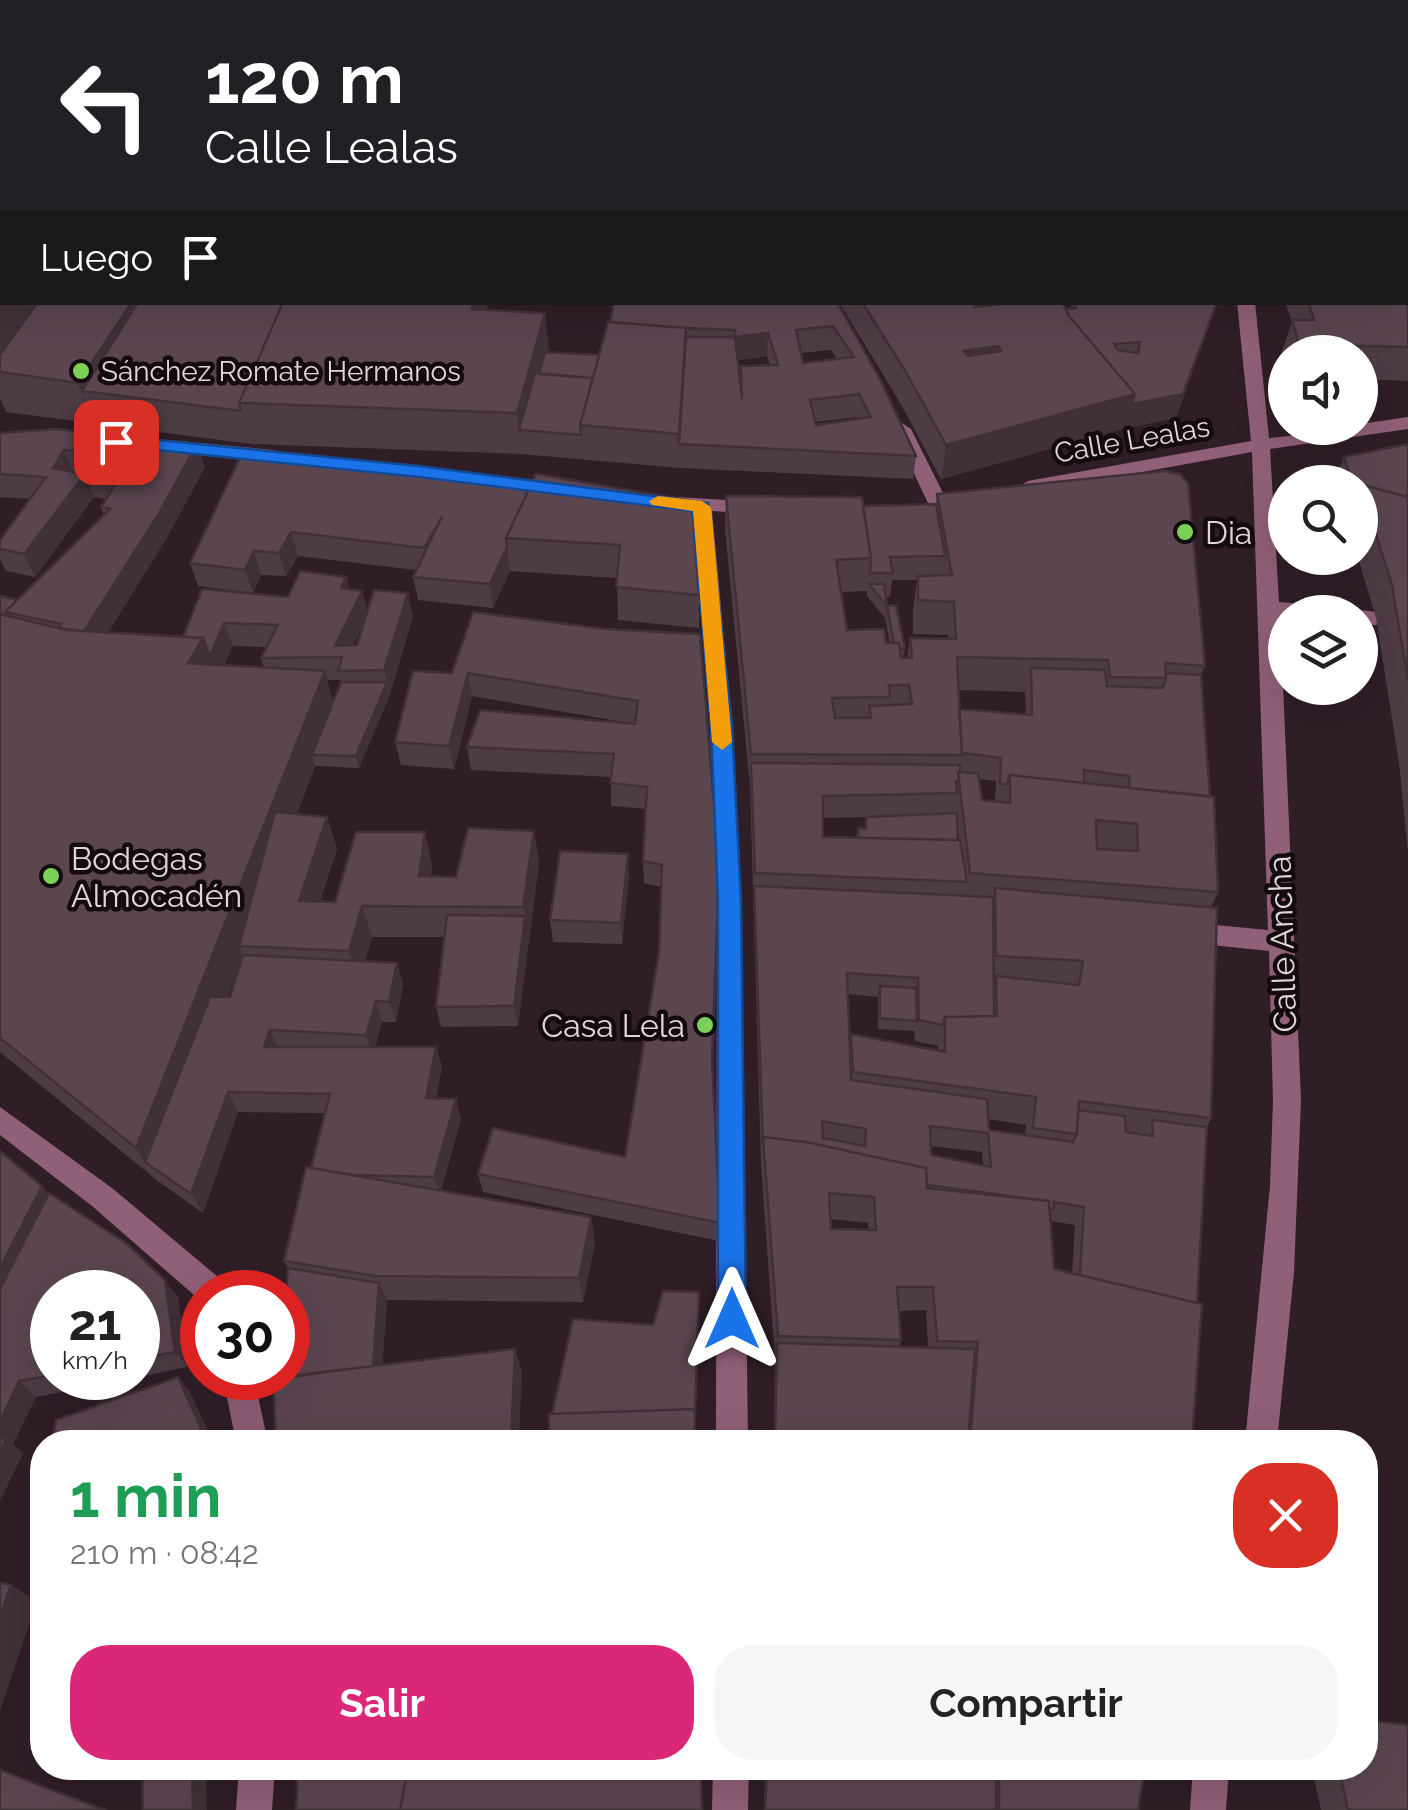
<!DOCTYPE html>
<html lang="es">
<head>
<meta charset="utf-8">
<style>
  body { margin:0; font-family:Raleway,sans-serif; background:#f6f6f6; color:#222; height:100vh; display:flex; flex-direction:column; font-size:38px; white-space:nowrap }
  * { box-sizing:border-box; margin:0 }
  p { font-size:32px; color:#767676 }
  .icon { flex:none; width:55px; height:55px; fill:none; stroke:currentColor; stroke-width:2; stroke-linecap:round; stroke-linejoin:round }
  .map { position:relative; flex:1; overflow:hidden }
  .details { position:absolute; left:30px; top:1430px; width:1348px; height:350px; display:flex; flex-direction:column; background:#fff; border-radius:40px; box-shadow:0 10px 40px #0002 }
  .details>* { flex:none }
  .top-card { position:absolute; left:0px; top:0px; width:1410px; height:305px; box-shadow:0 10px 40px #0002; background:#202124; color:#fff; overflow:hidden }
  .controls { position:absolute; left:1268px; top:335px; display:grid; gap:20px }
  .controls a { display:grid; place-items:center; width:110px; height:110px; border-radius:50%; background:#fff; box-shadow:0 10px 40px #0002; font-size:50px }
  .speed { position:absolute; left:30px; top:1270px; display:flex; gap:20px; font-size:50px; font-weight:700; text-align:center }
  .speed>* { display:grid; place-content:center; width:130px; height:130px; border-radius:50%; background:#fff; box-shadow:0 10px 40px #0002; line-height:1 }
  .speed small { font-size:25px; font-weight:400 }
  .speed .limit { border:15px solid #d22; background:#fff; color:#111 }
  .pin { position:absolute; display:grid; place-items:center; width:85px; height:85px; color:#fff; margin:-42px; border-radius:20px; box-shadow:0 5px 15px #0006 }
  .me { position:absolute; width:110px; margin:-55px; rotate:0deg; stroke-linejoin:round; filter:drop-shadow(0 0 8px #0008) }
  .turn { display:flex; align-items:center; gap:35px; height:210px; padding:0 40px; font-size:45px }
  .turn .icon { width:130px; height:130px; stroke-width:2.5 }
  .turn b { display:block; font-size:70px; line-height:85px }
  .then { display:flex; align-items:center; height:95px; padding:0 40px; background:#0003; gap:20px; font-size:38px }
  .round { display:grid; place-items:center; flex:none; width:105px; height:105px; border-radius:40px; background:#f6f6f6 }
  .headline { display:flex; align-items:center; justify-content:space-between; height:170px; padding:0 40px }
  h1 { font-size:60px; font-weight:700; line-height:75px; color:#1e9e55 }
  .cta { display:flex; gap:20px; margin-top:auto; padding:20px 40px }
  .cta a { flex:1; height:115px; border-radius:40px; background:#db2777; color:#fff; font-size:40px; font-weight:700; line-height:115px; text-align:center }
  .cta a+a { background:#f6f6f6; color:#222 }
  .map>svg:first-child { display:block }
</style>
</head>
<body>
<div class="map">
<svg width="1408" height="1810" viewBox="0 0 1408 1810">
  <rect width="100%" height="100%" fill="#301e27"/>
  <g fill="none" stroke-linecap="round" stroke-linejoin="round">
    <path fill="#905f78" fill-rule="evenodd" d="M1122,0H1136L1137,2H1124Z
      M1237,302H1255L1269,438L1360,428V424L1408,417V429L1270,449L1279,602L1313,605L1324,612H1285V617L1280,616L1301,1100L1294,1272L1277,1442H1245L1270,1186L1273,1100L1269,951L1183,942L1174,939L1170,932L1174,925L1183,922L1268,930L1252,452L1028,493L1018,487L1028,481L1251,441Z
      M902,423L911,429L948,503L945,507H931L928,503L893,429Z
      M169,440L273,450L283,456L273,462L162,450L159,446Z
      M660,496L760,502L770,508L760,514L712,511L732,725L741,900L748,1442H716L717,900L710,725L692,510L653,506L650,502Z
      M1360,610L1384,613L1387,618L1376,625L1360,624V612H1352Z
      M0,1107L112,1188L224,1282L228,1292H202V1302L92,1206L0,1135Z
      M223,1378H254L268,1442H236Z
      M239,1768H275L272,1810H236Z
      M713,1768H749L748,1810H712Z
      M1193,1768H1229L1226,1810H1190Z"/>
  </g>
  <path fill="#4e3c45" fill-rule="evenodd" d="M131,0H592V2H132Z
    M769,0H1119L1120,2H769Z
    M1152,0H1408V381L1360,379V352H1285V369L1281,354L1292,322L1285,302H1408V2H1153Z
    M0,2H50H2V302H488L486,310L545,313L549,352L599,355L608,322L837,302L916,456L913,479L680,468L521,454L251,444L6,412L0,398ZM831,350L837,359L803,363L801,353ZM767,356L770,365L741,390L737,360ZM857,417V419L816,425L815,422Z
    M839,302H1062L1066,309H1071L1072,302H1217L1176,418L1126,428L941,479L902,406Z
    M0,433L205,467L166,539L108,632L183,637L288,597L346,577L349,589L367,612L413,616L390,694L359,768L315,766L297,814L327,817L337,849L320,901L335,902L432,864L431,876L456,877L534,831L539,862L518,1026L441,1027L436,1007L445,937H372L365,961L397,963L403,984L396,1022H382L375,1047H436L442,1067L436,1098L461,1118L441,1191L595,1242L583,1302L387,1300L382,1365L522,1371L288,1378V1268L284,1261L325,1113L238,1112L203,1213L158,1181L0,1052V596L17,600L104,515L101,507L106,499L94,497L85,475L94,497L35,577L6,571L0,559V540L30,499L0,497ZM364,623L357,645H353ZM233,646L266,647L261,658L264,668L224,665ZM327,680H341L333,702ZM240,965L230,997H227Z
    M1408,444V853L1399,763L1376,618L1358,558H1360V482H1334V481L1344,457Z
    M243,451L532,483L699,595V628L618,620L617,578L510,571L493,608L418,600L413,577L416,570L298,556L286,576L261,575L253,593L198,586L190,563Z
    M937,494L1205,666L1201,675L1218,892L1211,907V1118L1207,1127L1197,1303L1192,1442H774L775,1359L761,1164L750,786L725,529L726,496L863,506L936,504ZM892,580H917L913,609V634L948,635V639L910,638L907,658H903L905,649L887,606L886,597H890ZM867,591V596L885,618L890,643L847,630L841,592ZM958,690L1025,692L1026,714L959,709ZM979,779L996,781L995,801L982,800ZM866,817L865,829L858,828L856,838L823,837V818ZM848,994L878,997V1029L914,1031L915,1041L938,1046V1051L851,1034L850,1042ZM988,1119L1026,1125L1025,1135L989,1130ZM930,1146L982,1152L983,1165L931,1155ZM831,1219L868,1223L869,1230L831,1229ZM1050,1221L1075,1225L1072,1273L1054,1269ZM926,1310L928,1347H899L901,1340L899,1311Z
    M605,629L700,634L712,1068L719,1241L483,1192L478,1174L625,1157L659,952L661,887L644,883L643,861L646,809L611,806V777L471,770L467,747L635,724L472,696L454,769L401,765L395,742L452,673Z
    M629,876L622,944L553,942L550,920Z
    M0,1151L48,1193L178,1297L187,1367L138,1377V1292H52V1378H135L36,1397L13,1444L23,1453L0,1501Z
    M765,1768H839L861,1771V1768H1145L1138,1810H764Z
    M1312,1768H1365L1408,1810H1321Z"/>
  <path fill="#403138" d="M486,0H552V2H460Z
    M4,302H48L0,372V308Z
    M132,302H172L82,391L94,424L78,383Z
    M474,302H488L478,350L472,309Z
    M881,302H994L993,311Z
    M1217,302L1176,418L1126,428L941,479L946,445L1135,394Z
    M545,313L549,354L519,430L517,413Z
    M768,333L767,356L734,361L735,337Z
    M998,346L992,379L959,384L964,351Z
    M197,444L205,467L166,539L85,670L74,647Z
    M64,450L73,474L53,468Z
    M85,474L94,497L35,577L24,554Z
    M291,532L298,556L286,576L279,553Z
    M507,547L510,571L493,608L490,584Z
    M254,551L261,575L253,593L245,570Z
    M346,577L352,600L341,588Z
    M362,591L368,615L344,663L342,657L335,646Z
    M408,593L413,616L390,694L384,670Z
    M224,623L233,646L218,679L188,663L203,638Z
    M325,671L336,712L312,755L315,766L247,946H239L243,956L161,1173L145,1162L136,1148Z
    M468,673L472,696L454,769L449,746Z
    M387,682L389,694L359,768L356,756Z
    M327,817L337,849L310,931L299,901Z
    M534,831L539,862L518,1026L514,1006L525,916L523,907Z
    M425,832L432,864L427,907L419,876Z
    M628,854L629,876L622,944L621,923Z
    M362,906L372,937L359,981L349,951Z
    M397,963L403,984L396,1022L389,1002Z
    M376,1001L382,1022L373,1056L366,1035Z
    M270,1030L279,1051L264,1047Z
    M436,1047L442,1067L432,1117L426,1098Z
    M228,1092L238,1112L203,1213L191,1194Z
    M456,1099L461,1118L440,1195L434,1177Z
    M42,1186L63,1212L0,1339V1268Z
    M591,1217L595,1242L583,1302L579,1278Z
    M165,1280L178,1297L187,1367L175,1352Z
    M379,1283L387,1300L381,1385L373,1370Z
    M515,1349L522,1371L519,1442H511Z
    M178,1377L190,1392L213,1442H182Z
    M19,1381L36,1397L13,1444L23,1453L0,1501V1421Z
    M11,1585L37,1601L0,1711V1617Z
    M192,1768H206L207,1810H193Z
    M0,1769L108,1810H104Z"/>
  <path fill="#5b4650" stroke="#403138" stroke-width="2.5" fill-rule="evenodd" d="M23,0H45L43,2H2V17H0V2H22Z
    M394,0H486L460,2H394Z
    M552,0H592V2H552Z
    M593,0H646V2H593Z
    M646,0H755V2H646Z
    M778,0H901V2H807Z
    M901,0H931V2H901Z
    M974,0H998V2H975Z
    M974,0V2L938,1L951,0Z
    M998,0H1012V2H998Z
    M1012,0H1119L1120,2H1013Z
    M1218,0H1408V42V2H1220Z
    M0,34H2V82H0Z
    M0,112H2V160H0Z
    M0,178H2V232H0Z
    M1408,234V347L1299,344L1292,320H1314L1308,302H1408Z
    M0,262H2V302H4L0,308Z
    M38,302H132L78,383L0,372V355Z
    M138,302H283L239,403L241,411L82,391Z
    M283,302H474L472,309L545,313L517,413L239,403Z
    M614,302H837L881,381L916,456L679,444L686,337H735V330L686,328L610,322ZM833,326L854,357L803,363L796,330ZM768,333L778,365L741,366L742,399L735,337ZM859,394L871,417L816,425L810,400Z
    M862,302H972L975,307L1020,302H1062L1069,316L1135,394L946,445L906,372ZM998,346L1001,351L968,356L964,351Z
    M1074,302H1217L1183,394L1132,404L1135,394L1069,316L1066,309L1076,308ZM1140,342L1138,353L1118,350L1114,344Z
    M608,322L686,328L679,434L580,425Z
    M545,352L599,355L593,378L539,374Z
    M535,373L593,378L580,425L581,435L519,430Z
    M57,429L197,444L158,515L84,631L59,628L61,624L5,612L110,509L101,507L119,478L85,473L98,443L91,452L64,450L53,468L85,474L24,554L0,549V540L46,477L0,474V433Z
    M1408,444V497L1360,484V482H1352L1344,457Z
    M243,451L423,467L532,483L506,538L507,547L490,584L413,577L442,517L424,548L291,532L279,553L254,551L245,570L190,563Z
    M1164,471L1180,474L1188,483L1205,666L1165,663L1166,678L1110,677L1108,660L957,657L962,755L751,754L726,496L862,497L871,558L836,560L847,630L884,629L886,643H899L901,658H912L910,638L956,639L954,602L918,600V576L952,575L937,494ZM889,685H909L912,704L869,706L871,718H835L832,698L890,697Z
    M536,474L692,501L699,595L616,587L620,545L506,538Z
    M1360,484L1408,497V680L1392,585Z
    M936,504L945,556L890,557L893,573H870L871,558L863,506Z
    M300,571L346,577L341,588L362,591L335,646L357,645L374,590L408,593L384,670L338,671L342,657L261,658L278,625L224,623L210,656L203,638L183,637L202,589L288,597Z
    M869,584H884L887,606Z
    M0,596L17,600L5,612L7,616L0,614Z
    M896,605L905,649H900L899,643H894L887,606Z
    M473,612L605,629L700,634L719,865L712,1061L720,1223L478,1174L493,1128L625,1157L659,952L662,865L643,861L647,787L610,783L614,754L467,747L480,710L635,724L638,701L468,673L449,746L395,742L413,671L452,673Z
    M0,614L66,630L203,638L188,663L325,671L136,1148L0,1038Z
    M1031,668L1105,670L1107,686L1163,688L1166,678V673L1201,675L1210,796L1130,788L1129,776L1084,770V783L1010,775L1007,784H1000L1001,758L962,753L959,709L1032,715Z
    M341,682H387L356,756L312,755Z
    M751,763L960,765V772H958L959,781H956L957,793L823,796V837L960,840L967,882L755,873Z
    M958,772L978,773L982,800L1010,803V775L1214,797L1218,892L970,873ZM1096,820L1137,824L1138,851L1097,849Z
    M275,812L327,817L299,901L335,902L356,832H425L419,876L456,877L468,828L534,831L523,907L362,906L349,951L239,946Z
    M957,813L958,840L858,838V828L866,829V817Z
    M560,851L628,854L621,923L550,920Z
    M754,886L993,897L994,1016L945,1017L943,1025L919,1020L918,978L847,973L851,1080L987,1099L989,1130L1073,1142L1077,1134L1078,1110L1125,1116L1126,1132L1153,1136L1152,1120L1207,1127L1197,1303L1080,1275L1084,1207L1054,1202V1209H1049V1201L927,1185L926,1168L806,1142L763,1137V1145ZM822,1121L866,1129L865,1146L823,1138ZM930,1126L988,1133L991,1167L931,1155Z
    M995,888L1217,908L1211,1118L1079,1101L1077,1134L1033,1128L1036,1097L853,1072L851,1034L945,1052V1017L997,1016L996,976L1079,985L1083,961L996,956Z
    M447,915L525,916L514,1006L436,1007Z
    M243,955L397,963L389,1002L376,1001L366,1035L270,1030L264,1047H436L426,1098L456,1099L434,1177L354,1175L311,1168L330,1094L228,1092L191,1194L145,1162L210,997H230Z
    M880,986L916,988L917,1021L880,1018Z
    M763,1137L806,1142L926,1168L927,1188L1049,1201L1054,1269L1202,1304L1192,1442H970L978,1342L937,1341L933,1287H897L901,1340L778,1336ZM829,1193L874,1197L876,1230L831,1229Z
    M0,1151L42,1186L0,1268Z
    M306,1167L591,1217L579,1278L376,1276L284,1261Z
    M49,1193L127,1244L165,1280L175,1352L138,1359V1292H52V1375L19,1381L0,1421V1289Z
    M288,1268L379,1283L373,1366L288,1377V1292H286Z
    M663,1291L699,1292L695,1414V1409L552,1414L573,1319L653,1325Z
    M777,1343L975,1349L968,1442H775Z
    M515,1349L511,1442H276L273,1378Z
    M178,1377L204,1435L182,1442H52L56,1420Z
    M695,1409V1442H549V1414Z
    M0,1438H6L0,1450Z
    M0,1583L11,1585L0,1617Z
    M1365,1720L1408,1725V1810H1348L1339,1768H1365Z
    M142,1768H192L193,1810H143Z
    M296,1768H408L400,1810H296L297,1795Z
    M408,1768H701L702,1810H400Z
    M767,1768H839L866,1771V1768H996V1810H765Z
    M999,1768H1145L1138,1810H999Z
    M0,1770L104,1810H0Z"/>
  <path fill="#1a73e8" stroke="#114b97" stroke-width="2.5" d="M116,436L419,466L708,503L732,725L741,900L746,1319L742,1328L732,1332L722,1328L718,1319V900L711,725L693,511L419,477L109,445V438Z"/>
  <path fill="#f59e0b" d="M658,496L702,501L711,507L732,742L722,750L712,742L693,511L652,505L649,501Z"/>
  <g fill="#79d158" stroke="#130b0e" stroke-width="4">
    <circle cx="81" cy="371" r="10"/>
    <circle cx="1185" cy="532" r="10"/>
    <circle cx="51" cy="876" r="10"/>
    <circle cx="705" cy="1025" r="10"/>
  </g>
  <g text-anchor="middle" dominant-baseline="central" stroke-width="9" stroke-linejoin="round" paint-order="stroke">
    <g font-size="28" fill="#e1d5da" stroke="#130b0e" text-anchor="start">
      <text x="101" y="371">Sánchez Romate Hermanos</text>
    </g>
    <g font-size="28" fill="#e1d5da" stroke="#130b0e">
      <text transform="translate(1132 440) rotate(-10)">Calle Lealas</text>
    </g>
    <g font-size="32" fill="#e1d5da" stroke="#130b0e" text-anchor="start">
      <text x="1205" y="532">Dia</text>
      <text x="71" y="858">Bodegas<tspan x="71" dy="37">Almocadén</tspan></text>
      <text x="685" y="1025" text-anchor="end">Casa Lela</text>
    </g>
    <g font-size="32" fill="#e1d5da" stroke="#130b0e">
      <text transform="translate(1282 944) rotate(-92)">Calle Ancha</text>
    </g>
  </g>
</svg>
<div class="controls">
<a><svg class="icon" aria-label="sound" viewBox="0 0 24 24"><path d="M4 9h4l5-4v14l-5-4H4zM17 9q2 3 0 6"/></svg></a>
<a><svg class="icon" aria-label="search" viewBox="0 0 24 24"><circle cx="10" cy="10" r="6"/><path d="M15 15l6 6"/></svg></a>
<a><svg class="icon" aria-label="layers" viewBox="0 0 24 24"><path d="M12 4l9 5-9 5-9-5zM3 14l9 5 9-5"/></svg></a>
</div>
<div class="speed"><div>21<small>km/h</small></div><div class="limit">30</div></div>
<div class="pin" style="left:116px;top:442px;background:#d93025"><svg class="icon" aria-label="arrive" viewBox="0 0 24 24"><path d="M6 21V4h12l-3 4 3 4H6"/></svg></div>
<svg class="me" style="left:732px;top:1319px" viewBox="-20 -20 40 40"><path d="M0-17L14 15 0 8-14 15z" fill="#1a73e8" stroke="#fff" stroke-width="4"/></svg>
<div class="top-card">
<div class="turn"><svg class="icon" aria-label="left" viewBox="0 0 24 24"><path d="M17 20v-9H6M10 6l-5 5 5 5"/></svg><div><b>120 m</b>Calle Lealas</div></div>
<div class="then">Luego<svg class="icon" aria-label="arrive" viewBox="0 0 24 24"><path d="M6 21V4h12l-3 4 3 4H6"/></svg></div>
</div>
<section class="details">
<div class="headline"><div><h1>1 min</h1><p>210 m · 08:42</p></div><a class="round" style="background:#d93025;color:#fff"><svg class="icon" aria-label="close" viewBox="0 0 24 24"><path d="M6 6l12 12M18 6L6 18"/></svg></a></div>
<div class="cta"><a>Salir</a><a>Compartir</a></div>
</section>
</div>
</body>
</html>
